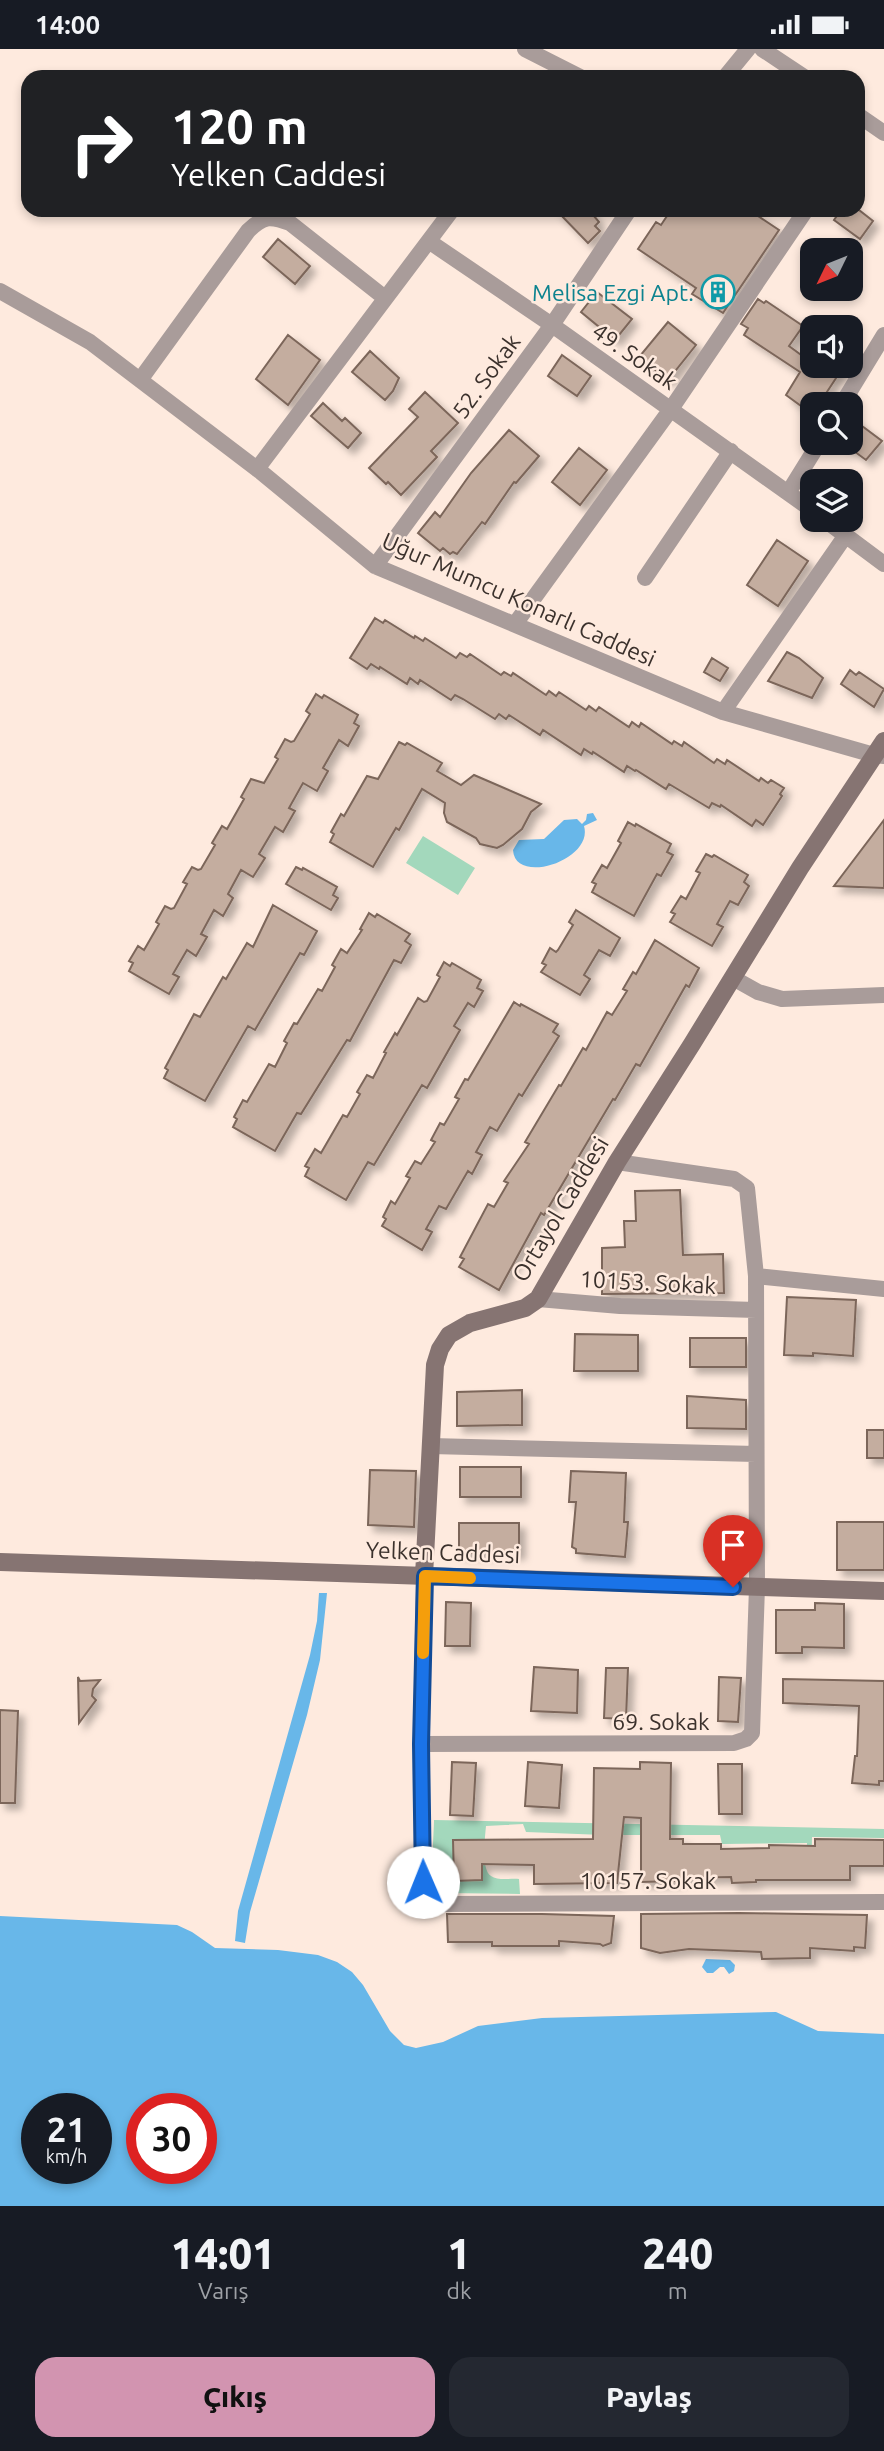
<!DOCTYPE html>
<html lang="tr">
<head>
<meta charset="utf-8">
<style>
  body { margin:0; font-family:Ubuntu,sans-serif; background:#242831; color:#f1f3f6; height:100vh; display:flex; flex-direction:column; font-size:26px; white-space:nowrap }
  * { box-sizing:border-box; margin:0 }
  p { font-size:23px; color:#9ea1a6 }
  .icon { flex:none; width:38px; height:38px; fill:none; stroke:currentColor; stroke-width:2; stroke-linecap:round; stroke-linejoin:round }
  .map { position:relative; height:2157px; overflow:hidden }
  .sheet { display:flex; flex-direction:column; background:#171b24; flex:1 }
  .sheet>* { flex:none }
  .hud { position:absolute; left:21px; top:21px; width:844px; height:147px; border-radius:21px; box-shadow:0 4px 10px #0003; background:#202124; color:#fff; overflow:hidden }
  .needle { width:46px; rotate:227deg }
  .fabs { position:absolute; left:800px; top:189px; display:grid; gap:14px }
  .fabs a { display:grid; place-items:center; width:63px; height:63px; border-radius:14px; background:#171b24; box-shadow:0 4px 10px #0003; font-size:35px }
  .speed { position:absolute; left:21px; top:2044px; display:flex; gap:14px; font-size:35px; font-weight:700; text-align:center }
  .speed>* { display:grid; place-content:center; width:91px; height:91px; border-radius:50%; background:#171b24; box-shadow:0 4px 10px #0003; line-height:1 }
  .speed small { font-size:18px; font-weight:400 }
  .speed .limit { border:10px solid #d22; background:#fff; color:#111 }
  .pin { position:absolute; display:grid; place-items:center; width:60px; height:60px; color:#fff; margin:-72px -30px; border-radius:50% 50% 50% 0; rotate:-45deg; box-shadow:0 0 7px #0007 }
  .pin .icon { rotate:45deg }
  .me { position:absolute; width:77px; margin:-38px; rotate:359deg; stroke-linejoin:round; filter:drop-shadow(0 0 5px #0008) }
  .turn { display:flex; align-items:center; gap:24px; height:147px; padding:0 35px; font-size:32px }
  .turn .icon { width:91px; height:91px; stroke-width:2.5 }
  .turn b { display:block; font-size:49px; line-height:60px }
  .eta { display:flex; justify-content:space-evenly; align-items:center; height:119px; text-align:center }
  .eta b { font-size:42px; font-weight:800; line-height:49px }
  .action { display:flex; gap:14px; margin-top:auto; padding:14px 35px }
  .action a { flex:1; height:80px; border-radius:21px; background:#d294b0; color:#111; font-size:28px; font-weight:800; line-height:80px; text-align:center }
  .action a+a { background:#242831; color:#f1f3f6 }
  .status { display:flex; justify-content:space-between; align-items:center; height:49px; padding:0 35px; background:#171b24; direction:ltr }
  .status svg { height:19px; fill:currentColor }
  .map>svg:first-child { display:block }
</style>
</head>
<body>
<div class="status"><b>14:00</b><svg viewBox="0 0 49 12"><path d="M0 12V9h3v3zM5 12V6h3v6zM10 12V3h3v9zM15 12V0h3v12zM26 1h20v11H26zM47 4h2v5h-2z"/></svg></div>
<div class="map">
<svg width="884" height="2157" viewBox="0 0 884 2157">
  <defs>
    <filter id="shadow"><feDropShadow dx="6" dy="6" stdDeviation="3.5" flood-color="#0004"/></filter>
  </defs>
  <rect width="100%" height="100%" fill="#feeade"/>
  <path fill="#a3d8bc" d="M423,787L475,819L458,846L406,814Z
    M434,1771L884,1780V1789L812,1788L811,1830L805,1831L807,1794L722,1795L720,1786H604L526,1783L523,1775L486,1777C485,1788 481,1821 491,1827C498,1832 511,1829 519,1830L520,1845L443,1844C428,1835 434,1788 434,1771Z"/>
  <path fill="#68b7e9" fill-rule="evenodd" d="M593,764L597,771L584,777C594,811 515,837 513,801L519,791L544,790L564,771L577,770L582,775L586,771L587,765Z
    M319,1544H327L320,1611L307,1666L250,1863L245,1894L235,1892L238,1862L310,1606L317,1572Z
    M0,1867L177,1876L192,1883L215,1899L278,1901L318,1906L337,1913L352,1923L363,1936L390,1982L404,1996L416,1999L443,1993L478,1977L542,1969L776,1963L818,1982L884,1985V2157H0ZM37,2060H96V2119H37ZM142,2060H201V2119H142Z
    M706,1910L730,1911L735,1916L734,1922L729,1925L724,1918H720L713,1924H707L702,1918Z"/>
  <path fill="#c4ad9f" stroke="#7c665a" stroke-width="2" filter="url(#shadow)" d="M556,161H589L599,173L595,177L600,182L588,194Z
    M671,161H749L779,181L723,264L692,245L696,239L638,200L656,173L661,176Z
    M841,161H859L873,172L860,190L834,171Z
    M278,190L310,217L295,235L263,208Z
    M597,243L632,270L615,291L581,263Z
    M758,250L764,254L766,252L803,277L789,297L812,314V317H844L819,355H812V365L786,346L800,323L744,286L748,279L741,275Z
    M668,273L696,296L668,331L639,308Z
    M288,286L320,311L288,356L256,330Z
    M370,302L399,329L393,342L385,351L352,323Z
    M562,306L591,327L577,347L548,327Z
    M425,343L458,374L431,402L437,408L401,446L388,433L386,435L369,419L418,368L409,360Z
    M323,354L342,372L345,369L361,384L348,399L311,367Z
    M850,368L882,392L866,411L843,394H851Z
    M509,381L539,407L516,434L514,433L485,475L482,473L457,505L453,503L450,505L443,499L440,502L418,484L435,463L440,468L471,424Z
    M579,399L607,421L580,456L552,433Z
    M777,491L808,512L778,557L747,536Z
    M375,569L383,574L385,571L414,589L415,587L423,592L425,589L456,609L460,604L467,608L470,605L501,626L504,623L511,627L513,624L546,646L549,642L556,647L559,643L586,661L589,657L596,662L599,658L629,678L632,673L639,678L641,674L672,695L674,692L682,697L684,693L714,714L717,710L725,715L727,711L759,732L761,729L768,734L771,731L784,739L780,745L782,747L763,776L756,771L752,777L721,756L720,758L712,754L709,759L669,735L666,740L636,721L635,722L627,717L624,723L593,703L592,705L584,700L581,706L543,681L540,686L509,666L506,670L499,665L495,670L463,650L455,646L451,651L420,631L418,635L410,629L407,635L380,618L379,620L371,615L367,620L350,609Z
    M787,603L799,609L823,629L812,649L768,632Z
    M712,609L728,619L720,632L704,623Z
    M850,621L856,626L859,623L884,640L874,658L841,635Z
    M316,645L322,649L324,646L358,666L354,674L359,677L348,697L339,691L323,719L328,722L317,742L303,734L289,759L295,762L283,783L275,778L259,805L265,809L253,828L241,821L228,845L233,849L223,867L214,861L201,885L207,888L196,907L187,901L173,925L179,928L169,945L129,922L133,914L129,912L138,897L144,901L159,875L156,873L165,857L171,860L174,859L187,835L183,833L192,818L198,821L201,820L215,796L212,794L222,777L227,780L244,750L241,748L251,730L264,734L278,710L275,708L285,690L291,693L294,692L310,665L306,662Z
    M399,693L405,696L407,694L442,714L437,722L461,736L474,726L541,755L531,763L522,780L503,796L497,799L480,795L476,789L447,773L444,764L445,754L422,740L399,781L396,779L373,818L330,793L334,785L331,783L341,765L344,767L367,727L378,730Z
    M884,771V839L834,837Z
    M628,773L635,777L636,775L671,795L667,803L673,806L661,827L657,825L634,867L592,843L596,835L592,833L602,816L607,819L621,794L618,792Z
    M706,805L712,808L714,806L748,826L744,833L749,837L738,856L730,852L717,875L723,878L712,897L670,873L675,865L671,863L681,847L686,850L700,824L696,822Z
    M296,818L302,821L303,819L337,838L333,846L338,849L331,861L286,835Z
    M273,856L317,882L304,906L300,904L255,981L248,977L205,1052L164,1029L168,1021L165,1019L194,965L200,968L223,928L226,930L247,894L253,898Z
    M576,861L620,889L610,907L599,901L584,926L590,930L580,946L541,923L546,916L542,914L550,899L556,903L558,901L573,876L569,873Z
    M369,864L375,868L377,865L410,885L405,892L411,896L401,914L394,911L350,992L347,991L301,1065L297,1064L275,1102L233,1078L237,1070L234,1068L243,1051L247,1053L269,1015L275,1018L287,994L284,992L294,974L297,975L318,940L322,942L335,918L332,916L341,900L347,904L362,881L360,880Z
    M655,891L699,919L689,938L686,936L640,1017L636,1015L615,1051L613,1050L544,1166L541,1164L499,1241L459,1218L464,1210L460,1208L488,1155L494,1158L508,1134L504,1132L529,1095L525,1093L559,1036L561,1037L583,999L586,1001L607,963L612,966L627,942L623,940L633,923L636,925Z
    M444,913L450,917L452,914L481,931L477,939L483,942L474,958L468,954L454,977L460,981L427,1039L422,1036L374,1116L368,1113L346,1151L305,1127L309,1119L305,1117L315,1100L321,1104L343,1066L347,1068L360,1045L357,1043L367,1026L373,1029L386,1004L384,1003L395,984L397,986L418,949L424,953L427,952L440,928L437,926Z
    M514,953L520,957L521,955L558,975L553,983L559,987L522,1047L519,1045L497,1082L490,1078L476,1103L482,1106L472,1125L468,1122L446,1160L439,1157L426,1180L432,1183L422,1201L382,1177L386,1170L383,1168L391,1152L395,1155L410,1129L406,1127L415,1112L421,1115L435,1093L431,1091L440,1074L444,1076L459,1050L455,1048L465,1030L468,1031Z
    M680,1141L683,1206L723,1205L724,1244L602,1245V1199L625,1198L624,1172H636L635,1142Z
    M787,1248L856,1251L853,1307L813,1304V1307L784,1306Z
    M575,1285L638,1286V1322H574Z
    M690,1289H746V1318H690Z
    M522,1341V1376L457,1377V1343Z
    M687,1347L746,1351V1380L687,1379Z
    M867,1381H884V1409H867Z
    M460,1418H521V1448H460Z
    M370,1421L416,1422L414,1478L368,1476Z
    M571,1422L626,1424L624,1473H628L625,1508L576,1504V1500L572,1498L576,1453H569Z
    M837,1473H884V1521H837Z
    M459,1474H519V1504H459Z
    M446,1553L471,1554L470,1597H445Z
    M815,1554L844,1555V1599L802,1598V1604H776V1561H815Z
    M534,1618L578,1621L577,1664L531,1662Z
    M606,1619H628L626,1670L604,1669Z
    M78,1628L80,1632L100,1631L93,1640L92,1647L96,1651L79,1674Z
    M719,1628L741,1629L738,1673L718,1672Z
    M783,1630L884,1632V1732H879V1736L852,1734L855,1707H857L859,1657L783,1654Z
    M0,1661L18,1662L15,1754H0Z
    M452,1713L476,1714L473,1767L450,1766Z
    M528,1713L562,1716L559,1759L525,1757Z
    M640,1713L671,1714L670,1790H683V1795H721V1800L769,1799V1796L815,1797V1790L884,1791V1817H850V1831H756V1833L732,1834L731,1828L678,1829V1832L641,1833V1769L624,1768L617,1834L534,1835V1816L482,1815V1831L454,1832L453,1791L593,1790L594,1719L640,1720Z
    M718,1715H742V1765H719Z
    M739,1864L867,1866L865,1899L854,1898V1902L810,1899V1909L762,1910L761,1903L689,1900L660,1904L641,1899V1865Z
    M447,1865H542L614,1867L611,1894L603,1897L600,1895L559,1892V1897H492V1893H448Z"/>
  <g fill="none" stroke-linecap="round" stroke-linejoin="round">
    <path stroke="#a99c9a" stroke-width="16" d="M525,0L580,28
      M762,0L804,28
      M725,28L748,0
      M858,66L884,84
      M430,193L552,276L812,461
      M0,242L90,293L261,423L375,517L723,663L874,706L884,707
      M140,331L248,182C264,166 271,167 290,174L385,249
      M842,355L884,286
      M257,420L452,161
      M788,444L819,394
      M825,471L884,515
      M375,517L552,276L629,161
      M645,529L731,402
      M515,575L671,360L806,161
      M723,663L846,486
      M733,929L758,943L782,950L884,946
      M756,1227L884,1240
      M538,1250L620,1257L756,1261
      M431,1397L756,1405
      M424,1527L421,1695L423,1833L429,1847L443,1855L884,1853
      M421,1695L734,1694L746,1690L752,1684L757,1538L756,1227L747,1139L734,1130L617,1113"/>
    <path stroke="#867472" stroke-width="18" d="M0,1513L884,1542
      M424,1527L435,1316L440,1300L449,1286L470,1274L525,1259L538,1250L617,1113L692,995L800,819L884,692"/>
  </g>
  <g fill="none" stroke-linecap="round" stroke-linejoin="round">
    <defs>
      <path id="route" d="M423,1833L421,1695L425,1527L733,1538"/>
    </defs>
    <use href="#route" stroke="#114b97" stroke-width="18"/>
    <use href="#route" stroke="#1a73e8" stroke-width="12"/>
    <path stroke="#f59e0b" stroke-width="12" d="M423,1604L425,1527L470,1529"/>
  </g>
  <defs>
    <symbol id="building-ring" viewBox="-11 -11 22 22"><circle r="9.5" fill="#feeade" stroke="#0f9aa8" stroke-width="1.5"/><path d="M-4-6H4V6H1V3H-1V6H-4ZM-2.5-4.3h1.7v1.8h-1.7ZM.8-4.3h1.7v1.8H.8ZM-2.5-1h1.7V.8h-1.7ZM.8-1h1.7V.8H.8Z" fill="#0f9aa8"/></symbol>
  </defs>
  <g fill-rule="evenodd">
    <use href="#building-ring" x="699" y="224" width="38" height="38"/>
  </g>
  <g text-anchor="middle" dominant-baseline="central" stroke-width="5" stroke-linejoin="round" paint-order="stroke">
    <g font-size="23" fill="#0d838f" stroke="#feeade" text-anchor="end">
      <text x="694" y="243">Melisa Ezgi Apt.</text>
    </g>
    <g font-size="23" fill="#3b312c" stroke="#feeade">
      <text transform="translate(635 307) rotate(35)">49. Sokak</text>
      <text transform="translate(486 327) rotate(-54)">52. Sokak</text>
      <text transform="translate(519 550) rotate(24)">Uğur Mumcu Konarlı Caddesi</text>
      <text transform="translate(560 1160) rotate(-59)">Ortayol Caddesi</text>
      <text transform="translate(648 1233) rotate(3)">10153. Sokak</text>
      <text transform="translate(443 1503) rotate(2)">Yelken Caddesi</text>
      <text x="661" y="1672">69. Sokak</text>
      <text x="648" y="1831">10157. Sokak</text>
    </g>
  </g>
</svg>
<div class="fabs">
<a><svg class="needle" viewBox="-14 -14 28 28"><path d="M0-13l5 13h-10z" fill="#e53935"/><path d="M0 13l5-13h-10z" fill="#9ea1a6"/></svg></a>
<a><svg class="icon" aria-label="sound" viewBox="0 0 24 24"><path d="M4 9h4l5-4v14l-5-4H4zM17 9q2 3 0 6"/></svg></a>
<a><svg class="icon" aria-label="search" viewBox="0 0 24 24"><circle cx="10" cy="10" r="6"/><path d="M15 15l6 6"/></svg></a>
<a><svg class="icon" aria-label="layers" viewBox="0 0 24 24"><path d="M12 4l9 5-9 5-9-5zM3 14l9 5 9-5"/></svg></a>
</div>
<div class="speed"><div>21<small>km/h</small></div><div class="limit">30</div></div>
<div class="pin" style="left:733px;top:1538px;background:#d93025"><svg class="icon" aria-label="arrive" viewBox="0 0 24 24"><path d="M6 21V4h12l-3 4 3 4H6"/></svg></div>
<svg class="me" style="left:423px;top:1833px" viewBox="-20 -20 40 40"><circle r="19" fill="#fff"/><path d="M0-13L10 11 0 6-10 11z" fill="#1a73e8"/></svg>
<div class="hud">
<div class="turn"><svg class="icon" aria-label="right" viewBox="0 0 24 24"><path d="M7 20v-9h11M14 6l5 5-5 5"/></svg><div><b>120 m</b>Yelken Caddesi</div></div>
</div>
</div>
<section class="sheet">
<div class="eta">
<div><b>14:01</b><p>Varış</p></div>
<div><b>1</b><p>dk</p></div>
<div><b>240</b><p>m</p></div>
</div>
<div class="action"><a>Çıkış</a><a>Paylaş</a></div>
</section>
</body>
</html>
